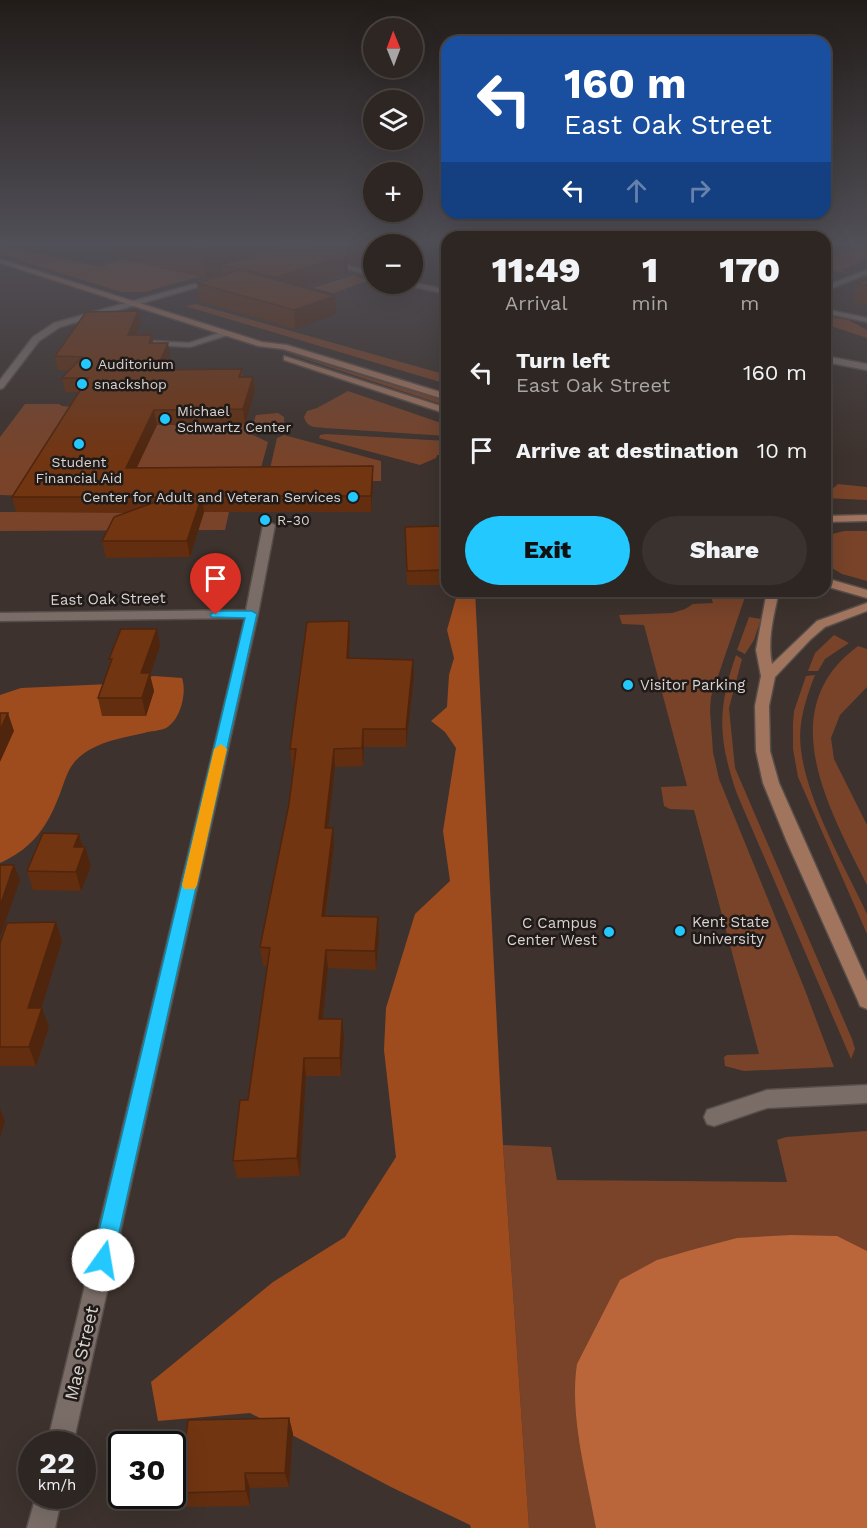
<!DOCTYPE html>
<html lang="en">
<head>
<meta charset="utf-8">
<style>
  body { margin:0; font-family:"Work Sans",sans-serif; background:#3a322f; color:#f1f3f6; height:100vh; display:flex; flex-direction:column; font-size:22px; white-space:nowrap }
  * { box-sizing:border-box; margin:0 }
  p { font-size:20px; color:#a7a5a5 }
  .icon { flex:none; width:33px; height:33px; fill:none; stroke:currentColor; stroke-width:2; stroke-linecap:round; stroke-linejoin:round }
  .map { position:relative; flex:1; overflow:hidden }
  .sheet { position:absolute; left:441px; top:231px; width:390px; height:366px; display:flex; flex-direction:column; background:#2e2622; border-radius:18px; box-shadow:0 6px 24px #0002,0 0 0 2px #494340 }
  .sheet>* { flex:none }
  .top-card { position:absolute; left:441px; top:36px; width:390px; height:183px; border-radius:18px; box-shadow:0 6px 24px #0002,0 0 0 2px #494340; background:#1a4fa0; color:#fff; overflow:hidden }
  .needle { width:39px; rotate:359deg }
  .fabs { position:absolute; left:363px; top:18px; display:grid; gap:12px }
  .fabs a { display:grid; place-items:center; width:60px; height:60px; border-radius:50%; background:#2e2622; box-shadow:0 6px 24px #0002,0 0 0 2px #494340; font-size:30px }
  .speed { position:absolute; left:18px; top:1431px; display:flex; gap:12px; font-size:30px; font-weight:700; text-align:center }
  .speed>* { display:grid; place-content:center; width:78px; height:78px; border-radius:50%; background:#2e2622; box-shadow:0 6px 24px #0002,0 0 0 2px #494340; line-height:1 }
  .speed small { font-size:15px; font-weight:400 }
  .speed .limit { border:3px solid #111; border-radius:9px; background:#fff; color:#111 }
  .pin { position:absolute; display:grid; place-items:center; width:51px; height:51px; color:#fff; margin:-62px -26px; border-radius:50% 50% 50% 0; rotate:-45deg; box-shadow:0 0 6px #0007 }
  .pin .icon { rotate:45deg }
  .me { position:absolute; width:66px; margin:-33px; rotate:13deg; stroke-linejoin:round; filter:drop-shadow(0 0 4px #0008) }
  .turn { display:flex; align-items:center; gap:21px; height:126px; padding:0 24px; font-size:27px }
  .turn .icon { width:78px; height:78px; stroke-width:2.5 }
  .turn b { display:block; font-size:42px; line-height:51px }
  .lanes { display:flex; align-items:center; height:57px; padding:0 24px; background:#0003; justify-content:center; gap:30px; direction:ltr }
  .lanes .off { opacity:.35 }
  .eta { display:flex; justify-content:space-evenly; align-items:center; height:102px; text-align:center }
  .eta b { font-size:36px; font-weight:800; line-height:42px }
  .primary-button { display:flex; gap:12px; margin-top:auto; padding:12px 24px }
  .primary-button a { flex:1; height:69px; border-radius:36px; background:#23c9fe; color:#111; font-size:24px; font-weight:800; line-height:69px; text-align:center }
  .primary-button a+a { background:#3a322f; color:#f1f3f6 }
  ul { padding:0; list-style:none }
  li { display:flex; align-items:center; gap:18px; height:78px; padding:0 24px }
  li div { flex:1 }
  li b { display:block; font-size:22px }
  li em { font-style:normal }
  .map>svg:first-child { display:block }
</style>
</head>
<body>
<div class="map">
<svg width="867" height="1528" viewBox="0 0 867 1528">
  <rect width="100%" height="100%" fill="#3d322d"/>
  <path fill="#784329" d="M851,246H867V257L843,270L850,274L825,269L832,264L828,260Z
    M0,247L13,248L100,267L144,251L239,265L145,292H121L0,254Z
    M354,275L367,281L333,293L313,288Z
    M196,304L447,375V384L185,306Z
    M825,316L849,320L867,330V338L825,324Z
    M275,349L447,401V406Z
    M348,391L447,425V436L325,428C315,427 307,428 304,417L307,411L317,408Z
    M25,404H59L62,406L72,407L27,496L0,495V437Z
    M278,413L284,417V423L244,431L268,442L257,483L129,484L156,425L253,424L256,415Z
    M326,434L447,441V455H437L436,458L420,465L319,438L320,435Z
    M284,435L381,461V481L267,482L277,438Z
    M838,484L867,487V500L825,498V491L829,492Z
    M0,512H229L225,530L0,531Z
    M844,531H867V581L842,574L825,564V536Z
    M709,591H747L711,697L710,710L713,752L719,779L805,990L834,1067L744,1071L725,1066L724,1057L727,1055L759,1054L694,810L670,809L664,806L661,787L687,786L644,625L622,624L619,615L672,613L685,609L693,604L713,603Z
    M749,617L761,619L754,640L745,654L737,650Z
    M834,635L849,643L825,659L818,671H808L815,653Z
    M858,646L867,649V687L840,715L831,738L834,759L867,825V885C830,810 771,710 858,646Z
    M736,655L742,659L729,708L735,768L852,1039L855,1049L851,1059L737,794C718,739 717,710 736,655Z
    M815,675C809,690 803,708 801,724C793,779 844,864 867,914V934L798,777L793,749V724L794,711L806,676Z
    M867,1131V1528H529L503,1145L551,1147L557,1180L787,1182L777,1140L786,1137Z"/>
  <path fill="#9e4c1e" d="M458,591H475L503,1145L529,1528H471L470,1525L391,1487L250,1413L158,1421L151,1382L273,1282L345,1237L396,1157L384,1050L386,1008L415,914L450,881L443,831L456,748L445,732L431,721L447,707L449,675L454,658L447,630Z
    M154,676L182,678C187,692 181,720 166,728C160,731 150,731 144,733C126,737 107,740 91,749C66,763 67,778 57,801C45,831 29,850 0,863V695L21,688L110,684Z"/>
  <path fill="#ba653a" d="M791,1235L837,1236L867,1251V1528H596C587,1477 569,1416 577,1364L620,1280L657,1260L695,1249L737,1238Z"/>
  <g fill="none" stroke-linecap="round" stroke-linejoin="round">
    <defs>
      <path id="lane" d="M330,261L374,272V276L328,264Z
        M867,270V274L825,291V286Z
        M412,282L447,290V294L409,286V284Z
        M225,331L229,333L228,335L190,347L154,345L150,343L154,341L189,343Z
        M825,356L867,364V370L825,362Z
        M867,1085V1103L767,1108L714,1126L707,1124L704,1117L707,1110L767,1090Z"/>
      <path id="street" d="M212,279L219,281L60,327L39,341L3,388L0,389V380L33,337L54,323Z
        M825,309L867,318V322L825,313Z
        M269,522L275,525L258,614L73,1444H47L245,618L0,621V613L246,610L263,525Z
        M36,1496H62L55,1528H27Z"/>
      <path id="secondary" d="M0,259L262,342L287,345L447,394V400L283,349L258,346L0,263Z
        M284,356L447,408V414L284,360Z
        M867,515V521L825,522V516Z
        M825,578L867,590V598L825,586Z
        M767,591H779C774,615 767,639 772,664L817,621L867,603V611L825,627L811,639L775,677L769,706L770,751L779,783L867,981V1009L860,1006L858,1001L787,842L763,783L756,751L755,706L761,676L756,650Z"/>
    </defs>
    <use href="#lane" stroke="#574e49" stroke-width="3"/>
    <use href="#street" stroke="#574e49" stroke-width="3"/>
    <use href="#secondary" stroke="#574e49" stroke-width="3"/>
    <use href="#lane" fill="#7a6d67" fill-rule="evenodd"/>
    <use href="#street" fill="#7a6d67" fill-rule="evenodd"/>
    <use href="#secondary" fill="#a1745e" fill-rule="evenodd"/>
  </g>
  <path fill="#622e0f" d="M122,246H374V263L363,267L348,263V272L302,287L336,314L295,329L199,301L197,283L223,275L222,273L206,278L125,260Z
    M867,279V305L854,301L858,284Z
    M138,311L141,324L136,335H152L153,343L170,356L164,370L242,369L243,377H253L255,391L245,424L157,425L136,468L373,466V482L371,512H204L190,557L106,558L102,541L125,513L16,512L12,497L79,392H65L62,378L69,370H58L55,356Z
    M405,527L446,570V585H407Z
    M350,638L349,658L414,677L406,747H364L363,766L335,767L328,828L334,846L326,916L378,917L379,936L376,970L328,968L323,1019L344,1037L341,1076H306L300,1176L237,1178L233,1161L248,1100L268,966H263L260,947L289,804L294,767H292L290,749Z
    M160,646L150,675L154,691L146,716H102L98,698L110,665L109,659Z
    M79,834L83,847H85L91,866L81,891L33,890L27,871Z
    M56,922L62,941L41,1008L49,1027L36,1066H0V943Z
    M289,1418L293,1434L289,1487L250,1488V1506L185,1507L179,1493Z"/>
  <path fill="#50250d" d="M218,246H309L221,265L222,273L206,278L202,251Z
    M362,246H374V263L363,267Z
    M412,246H415V250L412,251Z
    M830,246H851L831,256L825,264V252Z
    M347,255L348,272L278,295L276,277Z
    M335,296L336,314L295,329L294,310Z
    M138,311L141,324L130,348L128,335Z
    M168,343L170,356L158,384L156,370Z
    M253,377L255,391L245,424L243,409Z
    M154,410L157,425L129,484L126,468Z
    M373,466V482L371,512V496Z
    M202,496L204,512L190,557L187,541Z
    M349,621L350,638L348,675L347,658Z
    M157,629L160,646L150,675L154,691L146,716L142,698L141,673Z
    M413,660L414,677L406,747V729Z
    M8,713L14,731L0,762V730Z
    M363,729L364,747L363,766L362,748Z
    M334,749L335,767L326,847L325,828Z
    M333,828L334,846L323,934L322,916Z
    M79,834L84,851L85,847L91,866L81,891L76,872L74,847Z
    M14,865L20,880L0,937V906Z
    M378,917L379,936L376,970L375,951Z
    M56,922L62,941L38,1019L42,1008L49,1027L36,1066L29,1047L28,1008Z
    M326,950L328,968L321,1037L319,1019Z
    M342,1019L344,1037L341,1076L340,1058Z
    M304,1058L306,1076L300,1176L297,1158Z
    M0,1109L5,1121L0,1137Z
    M289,1418L293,1434L289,1487L285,1473Z
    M245,1473L250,1488V1506L246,1491Z"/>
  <path fill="#723512" stroke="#50250d" stroke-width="1.5" d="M181,246H218L202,251Z
    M284,246H310L347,255L276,277L221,265Z
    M825,246H830L825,252Z
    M240,270L335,296L294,310L197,283Z
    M867,279V286L858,284Z
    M138,311L128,335H152L149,343H168L156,370L242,369L239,377H253L243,409L154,410L126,468L373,466L371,496H202L187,541H102L114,517L169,497H12L88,378H62L82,357L55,356L86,312Z
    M443,526L446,570L407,571L405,527Z
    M349,621L347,658L413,660L406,729H363L362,748L334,749L325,828H333L322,916L378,917L375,951L326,950L319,1019H342L340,1058H304L297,1158L233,1161L240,1100H248L270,948L260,947L289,804L296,749H290L307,622Z
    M121,629H157L141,673H150L142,698H98L112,659H109Z
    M0,713H8L0,730Z
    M43,833L79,834L74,847H85L76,872L27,871Z
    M0,865H14L0,906Z
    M56,922L28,1008H42L29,1047H0V943L7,923Z
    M289,1418L285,1473H245L246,1491L179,1493L188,1420Z"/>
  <linearGradient id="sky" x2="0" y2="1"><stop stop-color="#221c19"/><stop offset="0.53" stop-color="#514f57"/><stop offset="1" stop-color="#514f57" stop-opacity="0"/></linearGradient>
  <rect width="867" height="460" fill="url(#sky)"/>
  <path fill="#23c9fe" stroke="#1783a5" stroke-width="1.5" d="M216,611H252L257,614L113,1260L110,1267L103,1270L95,1267L92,1260L245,618L212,617L210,615Z"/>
  <path fill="#f59e0b" d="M221,744L227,749L197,885L195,889H184L182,885L214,749Z"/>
  <g fill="#23c9fe" stroke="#201b19" stroke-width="2">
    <circle cx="86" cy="364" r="6"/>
    <circle cx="82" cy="384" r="6"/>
    <circle cx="165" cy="419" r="6"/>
    <circle cx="79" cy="444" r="6"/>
    <circle cx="353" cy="497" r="6"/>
    <circle cx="265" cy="520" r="6"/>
    <circle cx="628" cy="685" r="6"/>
    <circle cx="680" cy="931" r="6"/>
    <circle cx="609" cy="932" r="6"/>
  </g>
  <g text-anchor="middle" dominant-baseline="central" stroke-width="5" stroke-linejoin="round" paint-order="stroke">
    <g font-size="14" fill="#d9d2cf" stroke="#201b19" text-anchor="start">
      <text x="98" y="364">Auditorium</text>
      <text x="94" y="384">snackshop</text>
      <text x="177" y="411">Michael<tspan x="177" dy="16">Schwartz Center</tspan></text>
      <text x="79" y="462" text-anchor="middle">Student<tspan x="79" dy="16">Financial Aid</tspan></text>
      <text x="341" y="497" text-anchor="end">Center for Adult and Veteran Services</text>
      <text x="277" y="520">R-30</text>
    </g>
    <g font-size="15" fill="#d9d2cf" stroke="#201b19">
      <text transform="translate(108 599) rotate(-1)">East Oak Street</text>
    </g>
    <g font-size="15" fill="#d9d2cf" stroke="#201b19" text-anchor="start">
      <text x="640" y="685">Visitor Parking</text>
      <text x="692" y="922">Kent State<tspan x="692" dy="17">University</tspan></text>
      <text x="597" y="923" text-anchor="end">C Campus<tspan x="597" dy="17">Center West</tspan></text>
    </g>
    <g font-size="18" fill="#d9d2cf" stroke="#201b19">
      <text transform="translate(81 1353) rotate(-77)">Mae Street</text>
    </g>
  </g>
</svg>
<div class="fabs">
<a><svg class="needle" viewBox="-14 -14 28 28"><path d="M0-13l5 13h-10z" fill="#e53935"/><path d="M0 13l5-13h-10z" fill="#a7a5a5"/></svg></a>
<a><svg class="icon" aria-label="layers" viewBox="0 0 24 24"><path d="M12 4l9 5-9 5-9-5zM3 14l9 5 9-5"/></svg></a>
<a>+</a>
<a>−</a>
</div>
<div class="speed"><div>22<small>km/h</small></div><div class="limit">30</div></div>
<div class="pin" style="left:216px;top:615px;background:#d93025"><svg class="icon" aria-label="arrive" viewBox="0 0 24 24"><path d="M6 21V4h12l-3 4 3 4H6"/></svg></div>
<svg class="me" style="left:103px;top:1260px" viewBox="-20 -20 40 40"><circle r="19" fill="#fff"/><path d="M0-13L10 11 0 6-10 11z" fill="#23c9fe"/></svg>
<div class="top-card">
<div class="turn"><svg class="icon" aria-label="left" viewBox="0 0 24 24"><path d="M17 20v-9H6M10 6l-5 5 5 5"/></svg><div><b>160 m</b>East Oak Street</div></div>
<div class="lanes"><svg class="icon" aria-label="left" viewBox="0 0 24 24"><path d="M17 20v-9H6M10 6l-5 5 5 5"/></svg><svg class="icon off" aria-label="ahead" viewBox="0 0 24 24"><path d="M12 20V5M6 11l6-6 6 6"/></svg><svg class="icon off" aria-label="right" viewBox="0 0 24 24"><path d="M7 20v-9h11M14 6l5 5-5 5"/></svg></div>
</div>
<section class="sheet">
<div class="eta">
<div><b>11:49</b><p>Arrival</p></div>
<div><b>1</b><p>min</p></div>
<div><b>170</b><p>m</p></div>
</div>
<ul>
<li><svg class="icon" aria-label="left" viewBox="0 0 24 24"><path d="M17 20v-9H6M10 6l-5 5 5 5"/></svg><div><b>Turn left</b><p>East Oak Street</p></div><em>160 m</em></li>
<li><svg class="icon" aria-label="arrive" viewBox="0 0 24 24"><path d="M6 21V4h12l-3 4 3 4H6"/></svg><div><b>Arrive at destination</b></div><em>10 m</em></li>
</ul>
<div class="primary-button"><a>Exit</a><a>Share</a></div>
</section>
</div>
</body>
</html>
